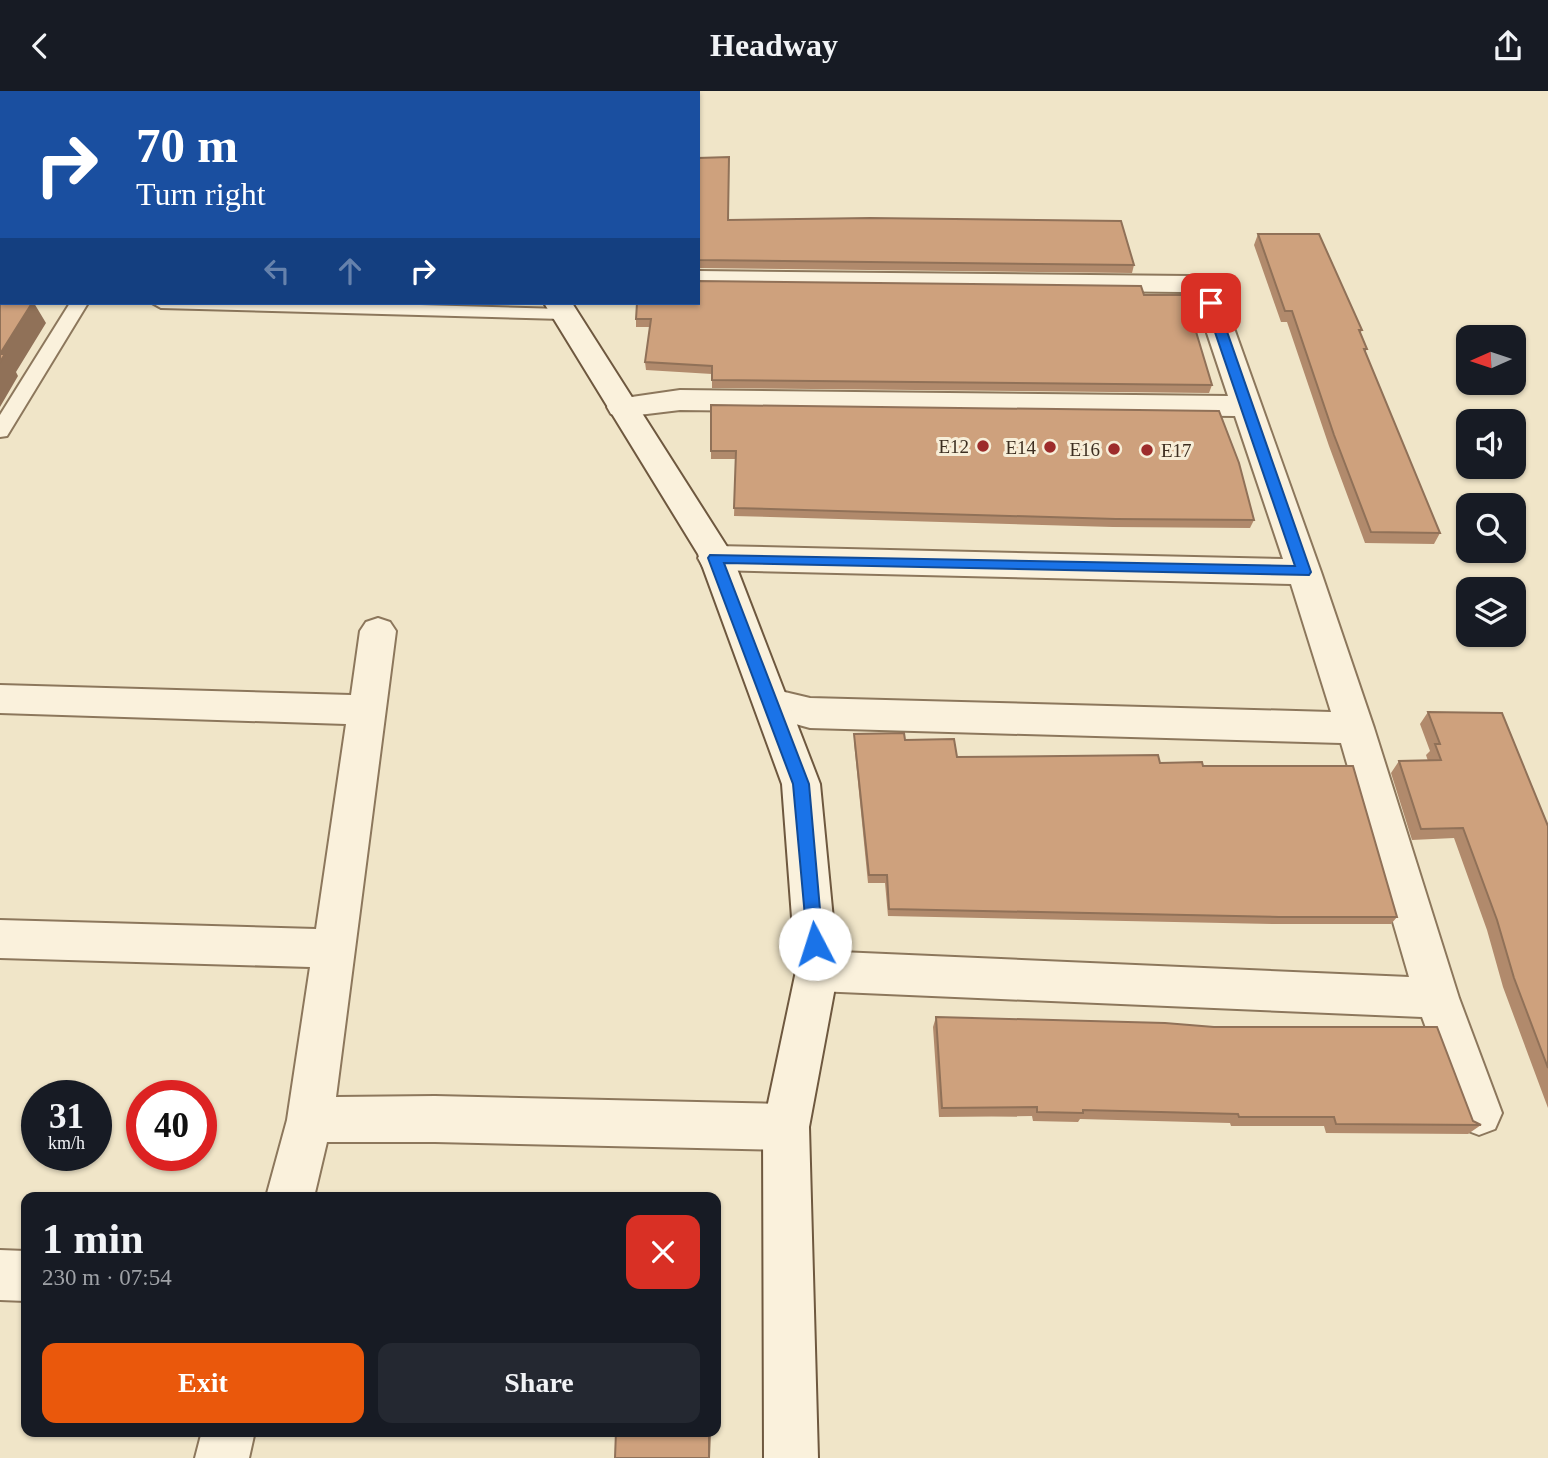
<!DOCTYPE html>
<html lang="en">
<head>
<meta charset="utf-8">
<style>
  body { margin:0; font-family:Georgia,serif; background:#242831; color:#f1f3f6; height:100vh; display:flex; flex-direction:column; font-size:26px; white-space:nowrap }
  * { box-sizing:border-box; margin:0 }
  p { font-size:23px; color:#9ea1a6 }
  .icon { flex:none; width:38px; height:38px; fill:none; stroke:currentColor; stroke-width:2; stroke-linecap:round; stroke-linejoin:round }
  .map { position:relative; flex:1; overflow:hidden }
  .details { position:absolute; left:21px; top:1101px; width:700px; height:245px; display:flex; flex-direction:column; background:#171b24; border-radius:14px; box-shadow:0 2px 5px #0004 }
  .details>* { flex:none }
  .guide { position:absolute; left:0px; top:0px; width:700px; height:214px; box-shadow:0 2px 5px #0004; background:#1a4fa0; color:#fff; overflow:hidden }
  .needle { width:46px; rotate:267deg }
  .fabs { position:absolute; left:1456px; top:234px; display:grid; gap:14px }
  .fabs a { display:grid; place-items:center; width:70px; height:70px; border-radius:14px; background:#171b24; box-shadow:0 2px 5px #0004; font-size:35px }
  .speed { position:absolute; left:21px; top:989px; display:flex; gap:14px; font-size:35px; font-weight:700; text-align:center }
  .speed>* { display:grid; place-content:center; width:91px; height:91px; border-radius:50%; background:#171b24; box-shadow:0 2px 5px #0004; line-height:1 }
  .speed small { font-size:18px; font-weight:400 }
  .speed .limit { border:10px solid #d22; background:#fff; color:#111 }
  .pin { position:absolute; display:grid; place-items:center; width:60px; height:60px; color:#fff; margin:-30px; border-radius:14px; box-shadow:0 4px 10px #0006 }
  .me { position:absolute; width:77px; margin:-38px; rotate:355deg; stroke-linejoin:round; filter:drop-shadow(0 0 5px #0008) }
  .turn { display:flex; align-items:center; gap:24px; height:147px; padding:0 21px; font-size:32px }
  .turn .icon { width:91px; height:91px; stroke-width:2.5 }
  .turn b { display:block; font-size:49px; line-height:60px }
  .lanes { display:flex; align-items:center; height:66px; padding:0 21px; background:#0003; justify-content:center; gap:35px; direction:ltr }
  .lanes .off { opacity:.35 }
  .round { display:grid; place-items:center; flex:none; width:74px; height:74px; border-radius:14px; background:#242831 }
  .summary { display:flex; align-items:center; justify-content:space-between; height:119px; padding:0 21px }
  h1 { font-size:42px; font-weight:700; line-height:52px }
  .button { display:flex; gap:14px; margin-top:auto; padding:14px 21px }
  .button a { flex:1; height:80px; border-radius:14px; background:#ea580c; color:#fff; font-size:28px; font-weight:700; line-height:80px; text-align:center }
  .button a+a { background:#242831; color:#f1f3f6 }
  header { display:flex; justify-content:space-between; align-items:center; height:91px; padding:0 21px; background:#171b24; font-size:32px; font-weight:700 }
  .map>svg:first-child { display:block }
</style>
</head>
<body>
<header><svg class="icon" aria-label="back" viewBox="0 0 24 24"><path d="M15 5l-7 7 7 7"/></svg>Headway<svg class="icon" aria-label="share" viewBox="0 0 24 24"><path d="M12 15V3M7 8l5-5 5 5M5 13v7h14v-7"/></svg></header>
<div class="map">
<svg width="1548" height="1367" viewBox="0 0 1548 1367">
  <rect width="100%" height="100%" fill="#f0e5c8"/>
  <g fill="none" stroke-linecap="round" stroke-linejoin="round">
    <defs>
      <path id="lane" d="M0,202L2,212H4H0Z
        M70,212H88L7,345L0,346V324Z
        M152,212H349L562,218L571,223L562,228L161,217Z"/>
      <path id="street" d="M0,26H2V40H0Z
        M0,127H2V143H0Z
        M698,180L1189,185L1199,187L1225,212L1321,481L1374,637L1459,907L1502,1022L1495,1038L1479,1044L1463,1038L1422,926L817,900L802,894L796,880L802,866L817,860L1409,886L1341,652L810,637L759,623L754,613L759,603L772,598L810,607L1331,621L1291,493L715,479L703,476L698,467L703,458L715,455L1283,468L1235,325L680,319L622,326L611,323L607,316L611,309L680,299L1228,305L1198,215L1182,201L698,196Z
        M378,527L390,531L396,540L336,1006L435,1005L786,1013L802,1020L809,1036L802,1052L786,1059L435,1051H327L314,1106H266L287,1029L310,876L0,867V829L316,838L346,633L0,622V594L351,604L360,540L366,531Z
        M0,1159L26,1160V1210L0,1209Z
        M202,1340H255L249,1367H195Z"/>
      <path id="secondary" d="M500,0H524V2H500Z
        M544,212H572L731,462L820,693L838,880L809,1036L818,1367H764L763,1036L796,880L782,693L698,463Z"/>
    </defs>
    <use href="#lane" stroke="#8c775c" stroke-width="4"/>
    <use href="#street" stroke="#8c775c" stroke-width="4"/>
    <use href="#secondary" stroke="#6e583f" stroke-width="4"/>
    <use href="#lane" fill="#faf1dc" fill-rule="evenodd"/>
    <use href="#street" fill="#faf1dc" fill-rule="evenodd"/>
    <use href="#secondary" fill="#faf1dc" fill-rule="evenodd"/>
  </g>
  <path fill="#b18a6c" d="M698,67L729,129L1134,174L1132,182L698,177Z
    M1258,143L1362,239L1360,243L1367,258L1365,261L1440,442L1434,453L1365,452L1329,355L1287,231H1281L1254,154Z
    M1144,204L1212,294L1209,302L712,297V283L646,279L645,271L650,236H636V228Z
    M711,314L1254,429L1250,437L1113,436L734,425L736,368H711Z
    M1428,621L1548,735V1017L1503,896L1487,839L1454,747L1412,749L1391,682L1399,670H1428L1426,664L1430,660L1420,633Z
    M854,643L905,649L957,666L1160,672L1203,675L1397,826L1391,833H1274L888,825L885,792H868L854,651Z
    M936,926L1473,1030L1481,1034L1468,1043L1326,1042L1324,1035H1231L1230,1032L1080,1028L1078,1031L1033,1030L1032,1025L939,1026L933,936Z"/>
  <path fill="#907158" d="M32,212H34L46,232L16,281L18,285L0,316V263Z
    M709,1340H711L710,1367H709Z"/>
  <path fill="#cea17d" stroke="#907158" stroke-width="2" d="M729,66L728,129L870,127L1121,130L1134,174L698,169V67Z
    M1258,143H1319L1362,239H1359L1367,258H1364L1440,442L1371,441L1334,344L1292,220H1285Z
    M698,190L1141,195L1144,204H1185L1212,294L712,289V275L645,271L651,228H636L637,212H698Z
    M0,209H2V212H32L0,263H5L0,271Z
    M711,314L1219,320L1239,372L1254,429L1116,428L734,417L736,360H711Z
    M1428,621L1502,622L1548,735V977L1514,887L1497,829L1463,737L1421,738L1399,670L1441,669L1435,653H1440Z
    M904,642L905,649L954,648L957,666L1158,664L1160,672L1202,671L1203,675H1353L1397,826H1279L889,818L887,784H869L854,643Z
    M936,926L1165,932L1214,936H1437L1473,1030L1481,1034L1336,1033L1334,1026H1239L1238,1023L1083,1019V1022L1037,1021V1016L942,1017Z
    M616,1340H709V1367H615Z"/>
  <path fill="#1a73e8" stroke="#114b97" stroke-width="2" d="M1211,209L1217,212L1311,481L1309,484L724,472L809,693L823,853L821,859L815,861L808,859L793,693L708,467L710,464L1295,475L1205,212Z"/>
  <g fill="#9d2c2b" stroke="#f7eed8" stroke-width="2.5">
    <circle cx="983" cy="355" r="7"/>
    <circle cx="1050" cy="356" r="7"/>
    <circle cx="1114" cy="358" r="7"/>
    <circle cx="1147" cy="359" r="7"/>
  </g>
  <g text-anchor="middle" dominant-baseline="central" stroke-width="6" stroke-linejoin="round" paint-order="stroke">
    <g font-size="19" fill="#3c2e20" stroke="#f7eed8" text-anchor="end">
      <text x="969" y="355">E12</text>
      <text x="1036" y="356">E14</text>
      <text x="1100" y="358">E16</text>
      <text x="1161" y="359" text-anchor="start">E17</text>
    </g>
  </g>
</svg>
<div class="fabs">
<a><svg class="needle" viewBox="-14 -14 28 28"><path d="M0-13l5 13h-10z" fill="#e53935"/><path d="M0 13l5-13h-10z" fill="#9ea1a6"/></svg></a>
<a><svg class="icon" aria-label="sound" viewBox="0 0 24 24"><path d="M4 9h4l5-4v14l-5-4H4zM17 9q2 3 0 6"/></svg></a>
<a><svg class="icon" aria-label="search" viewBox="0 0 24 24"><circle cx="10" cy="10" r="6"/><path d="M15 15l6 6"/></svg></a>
<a><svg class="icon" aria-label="layers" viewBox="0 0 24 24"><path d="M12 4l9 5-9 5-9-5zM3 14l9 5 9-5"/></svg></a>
</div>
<div class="speed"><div>31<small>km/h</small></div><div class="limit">40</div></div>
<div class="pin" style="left:1211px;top:212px;background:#d93025"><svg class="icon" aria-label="arrive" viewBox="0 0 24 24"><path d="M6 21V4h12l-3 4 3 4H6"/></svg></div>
<svg class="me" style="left:815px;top:853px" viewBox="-20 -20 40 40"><circle r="19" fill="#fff"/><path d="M0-13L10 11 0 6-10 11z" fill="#1a73e8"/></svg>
<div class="guide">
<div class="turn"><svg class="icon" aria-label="right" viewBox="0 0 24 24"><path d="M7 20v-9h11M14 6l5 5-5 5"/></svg><div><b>70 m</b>Turn right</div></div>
<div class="lanes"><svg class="icon off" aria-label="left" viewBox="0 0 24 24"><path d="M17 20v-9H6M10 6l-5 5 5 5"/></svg><svg class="icon off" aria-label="ahead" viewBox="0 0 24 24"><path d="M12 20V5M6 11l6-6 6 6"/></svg><svg class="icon" aria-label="right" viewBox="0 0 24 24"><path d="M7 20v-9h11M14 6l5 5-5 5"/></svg></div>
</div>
<section class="details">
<div class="summary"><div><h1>1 min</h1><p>230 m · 07:54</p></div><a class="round" style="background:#d93025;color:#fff"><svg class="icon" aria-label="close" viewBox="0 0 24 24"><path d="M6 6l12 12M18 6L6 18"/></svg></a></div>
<div class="button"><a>Exit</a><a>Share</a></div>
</section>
</div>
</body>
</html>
